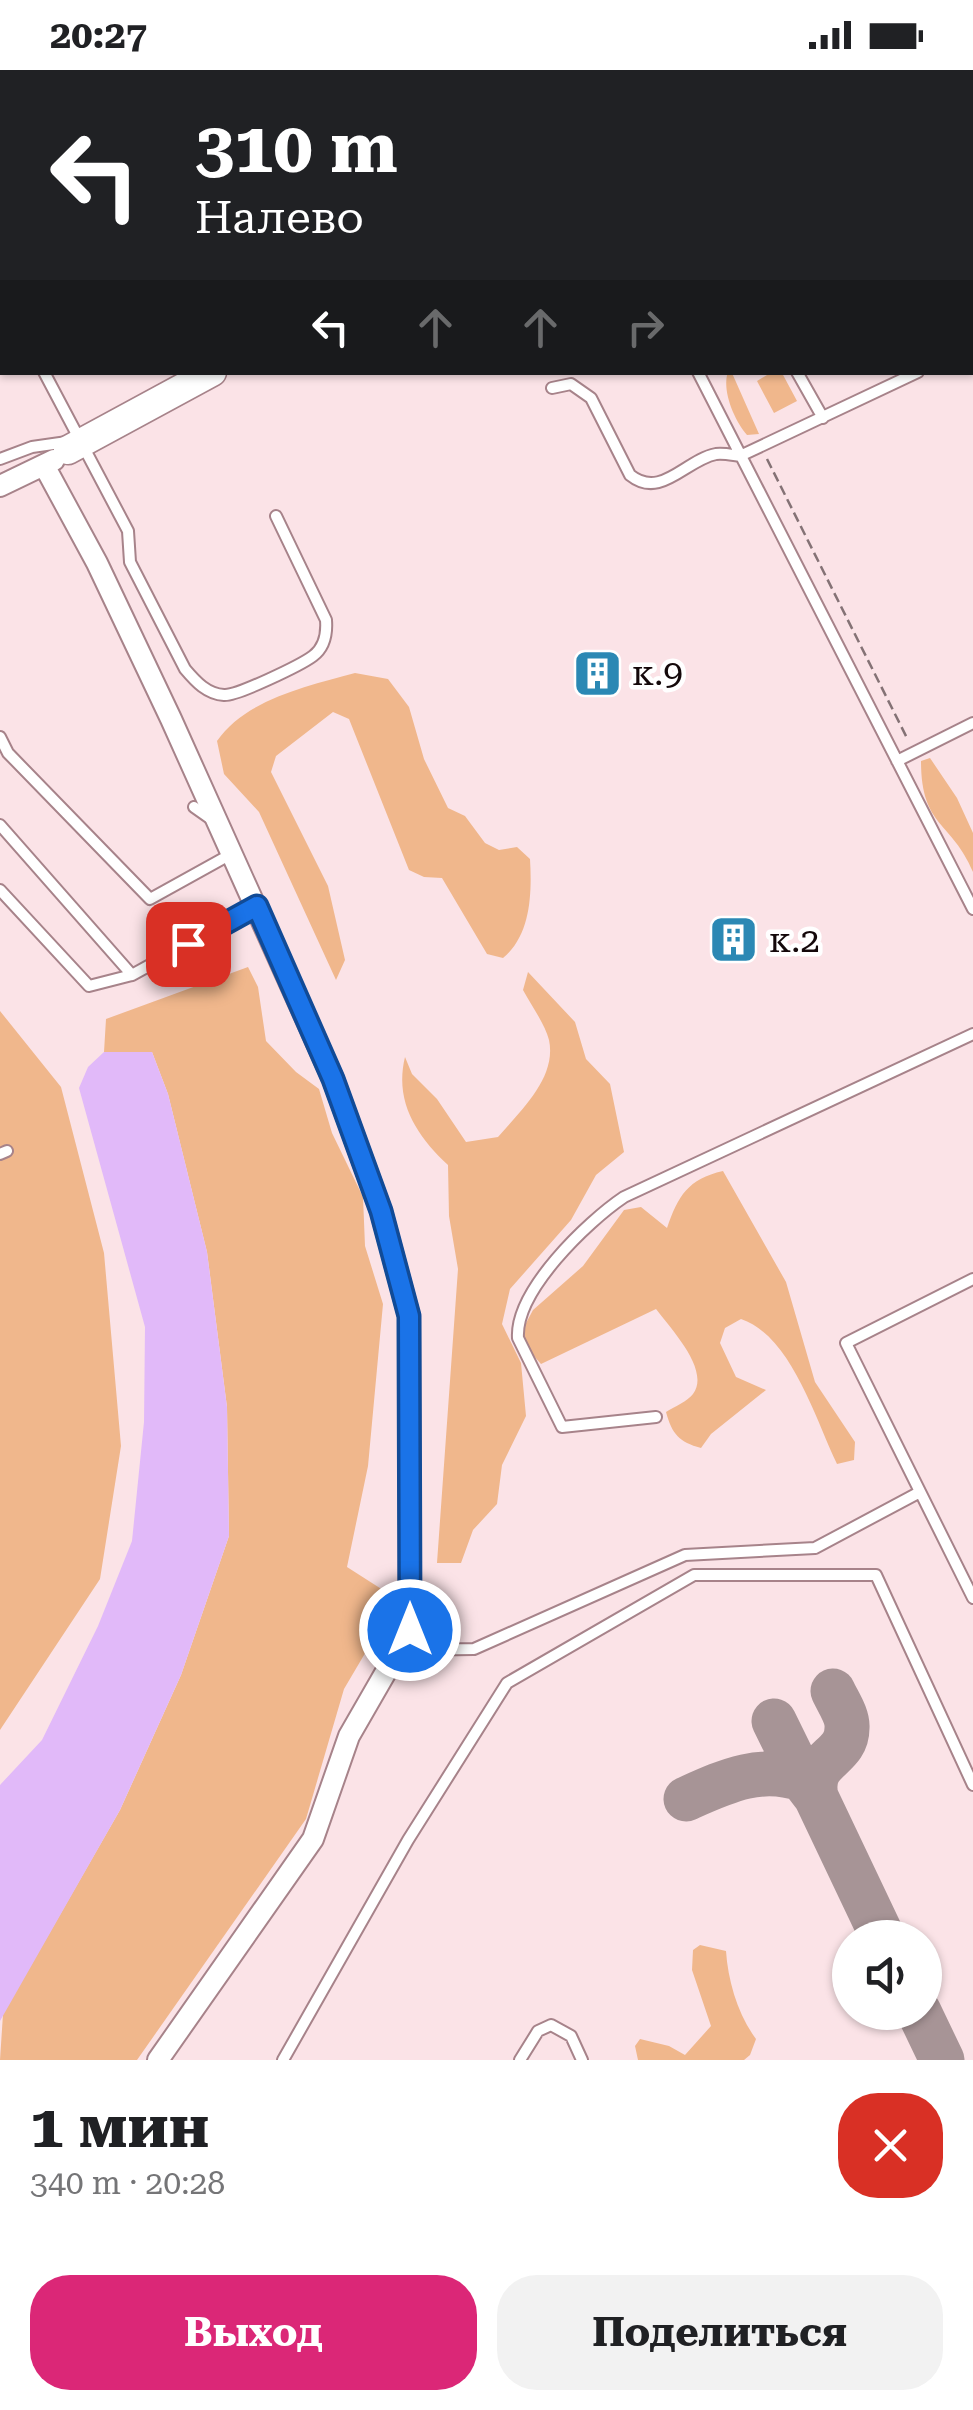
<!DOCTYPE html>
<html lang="ru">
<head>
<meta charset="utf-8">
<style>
  body { margin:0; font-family:"Roboto Serif",serif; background:#f2f2f2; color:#202124; height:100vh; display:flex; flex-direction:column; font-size:38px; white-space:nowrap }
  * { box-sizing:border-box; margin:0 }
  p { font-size:32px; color:#757577 }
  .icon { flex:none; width:55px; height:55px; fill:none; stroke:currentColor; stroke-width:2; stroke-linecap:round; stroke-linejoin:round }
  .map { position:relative; height:1990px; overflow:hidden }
  .sheet { display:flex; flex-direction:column; background:#fff; flex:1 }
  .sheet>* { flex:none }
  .hud { position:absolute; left:0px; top:0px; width:975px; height:305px; box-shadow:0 2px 8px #0004; background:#202124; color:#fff; overflow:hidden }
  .controls { position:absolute; left:832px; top:1850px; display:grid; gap:20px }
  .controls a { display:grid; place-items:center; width:110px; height:110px; border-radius:50%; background:#fff; box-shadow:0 2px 8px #0004; font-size:50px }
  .pin { position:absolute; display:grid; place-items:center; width:85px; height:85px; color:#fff; margin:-42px; border-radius:20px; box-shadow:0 5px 15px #0006 }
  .me { position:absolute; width:110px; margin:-55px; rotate:0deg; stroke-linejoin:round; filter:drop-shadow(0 0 8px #0008) }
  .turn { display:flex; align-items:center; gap:35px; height:210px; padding:0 30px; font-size:45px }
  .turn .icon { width:130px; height:130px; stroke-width:2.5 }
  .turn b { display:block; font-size:70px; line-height:85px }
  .lanes { display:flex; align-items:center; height:95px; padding:0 30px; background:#0003; justify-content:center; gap:50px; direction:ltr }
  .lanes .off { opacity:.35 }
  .round { display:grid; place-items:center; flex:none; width:105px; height:105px; border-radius:40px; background:#f2f2f2 }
  .overview { display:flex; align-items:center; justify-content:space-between; height:170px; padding:0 30px }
  h1 { font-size:60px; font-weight:700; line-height:75px }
  .primary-button { display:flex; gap:20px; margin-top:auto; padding:20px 30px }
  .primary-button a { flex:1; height:115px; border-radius:40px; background:#db2777; color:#fff; font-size:40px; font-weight:700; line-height:115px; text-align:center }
  .primary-button a+a { background:#f2f2f2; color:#202124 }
  .status { display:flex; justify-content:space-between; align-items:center; height:70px; padding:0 50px; background:#fff; direction:ltr }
  .status svg { height:28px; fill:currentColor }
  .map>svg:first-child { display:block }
</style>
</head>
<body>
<div class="status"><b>20:27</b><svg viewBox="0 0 49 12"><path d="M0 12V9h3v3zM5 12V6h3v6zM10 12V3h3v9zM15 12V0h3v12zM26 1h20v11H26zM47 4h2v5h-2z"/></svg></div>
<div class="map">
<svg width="973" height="1990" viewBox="0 0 973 1990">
  <rect width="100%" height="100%" fill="#fbe3e7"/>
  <path fill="#f0b78c" d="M772,302L782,303L797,331L774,343L757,311Z
    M732,303L759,364L747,365C735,351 723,324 727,305Z
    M355,603L388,609L409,637L424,689L448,738L465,746L485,773L499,780L517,777L530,789C532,823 531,865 503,888L487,884L442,808L424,807L409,800L349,649L333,642L276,686L271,702L328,816L345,890L336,910L259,742L224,704L217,671C246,629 308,616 355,603Z
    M930,688L957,728L973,763V802C952,751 921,758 921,691Z
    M248,897L258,917L266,971L296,1002L319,1019L332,1063L363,1127L365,1176L383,1234L368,1396L347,1497L397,1529L344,1619L306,1749L137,1990H0L3,1944L120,1740L181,1605L229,1466L227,1337L207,1182L168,1024L152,982H104L106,949Z
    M528,902L575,952L586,989L610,1014L624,1082L596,1105L571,1150L510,1219L502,1254L521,1293L526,1346L502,1395L497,1434L473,1460L461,1493H437L458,1199L449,1146L448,1095C417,1066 394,1032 405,987L412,1004L437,1029L466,1072L498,1067C520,1041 557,1008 549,970C545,954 531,935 523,920Z
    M0,941L61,1017L104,1183L121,1376L100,1509L0,1660Z
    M723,1101L786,1212L815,1312L855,1372L854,1390L837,1394C815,1348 791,1266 741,1249L725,1258L720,1273L736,1307L766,1320L711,1364L701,1378C679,1372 672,1364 666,1342C674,1337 688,1331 693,1324C711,1300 670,1258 656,1239L541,1294L518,1268L533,1240L583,1196L624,1140L641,1137L667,1158C678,1126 688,1109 723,1101Z
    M700,1875L726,1881C728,1911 738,1945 756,1969L750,1985L744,1990H638L635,1976L640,1969L669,1976L685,1985L711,1956L692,1900L693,1880Z"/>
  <path fill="#e1b9f9" d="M104,982H152L168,1024L207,1182L227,1337L229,1466L181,1605L120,1740L0,1951V1715L42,1670L98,1556L132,1471L144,1352L145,1257L79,1018L88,997Z"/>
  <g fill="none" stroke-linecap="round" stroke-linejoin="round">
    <path stroke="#a79496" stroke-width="45" d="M774,1651L803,1710L816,1727L883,1868
      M816,1727C808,1687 847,1690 847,1658C848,1646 838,1632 833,1621
      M686,1729C724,1712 761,1694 803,1710
      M919,1942L942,1990"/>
    <defs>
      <path id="lane" d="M152,2L158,0
        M0,45L2,44
        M0,96L2,95
        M0,104L2,105
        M0,213H2
        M972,276H973
        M0,287H2
        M44,302L128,461L130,492L185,599C196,612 207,624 224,625C237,626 301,595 313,586C325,577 327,563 326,550L276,446
        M698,302L973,839
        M797,302L823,348
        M552,318L571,314L591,328L630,405C661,430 685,390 716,384C724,383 732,385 740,386L918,302
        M0,389L32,377L67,372
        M0,667L8,683L150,829L233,783
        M897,691L973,653
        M194,737L211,749
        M0,755L132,905L257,836
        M0,820L89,916L132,905
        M0,1084L7,1081
        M973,1209L846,1273L973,1528
        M656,1347L562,1357L518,1268C515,1221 587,1152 624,1127L973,964
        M401,1580L474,1579L685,1485L815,1478L920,1422
        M283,1990L408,1770L507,1613L694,1505H876L973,1715
        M520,1990L538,1961L551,1955L571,1966L582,1990"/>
      <path id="street" d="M45,397L97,493L171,649L333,1009L381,1141L409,1246L410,1560L349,1666L313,1769L158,1990
        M0,416L54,390"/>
      <path id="secondary" d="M787,2L792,0
        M68,380L212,302"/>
    </defs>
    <use href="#lane" stroke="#a7838a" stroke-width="14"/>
    <use href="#street" stroke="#a7838a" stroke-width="24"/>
    <use href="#secondary" stroke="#a7838a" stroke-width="31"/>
    <path stroke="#847275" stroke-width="2.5" stroke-dasharray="10 5" stroke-linecap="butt" d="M767,389L907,668"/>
    <use href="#lane" stroke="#fff" stroke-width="10"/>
    <use href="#street" stroke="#fff" stroke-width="20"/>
    <use href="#secondary" stroke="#fff" stroke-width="28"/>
    <path stroke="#534446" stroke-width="5" stroke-dasharray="18 18" stroke-linecap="butt" d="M236,2L241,0
      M270,2L275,0"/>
  </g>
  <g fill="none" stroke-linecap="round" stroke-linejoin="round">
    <defs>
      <path id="route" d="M188,874L257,836L333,1009L381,1141L409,1246L410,1560"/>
    </defs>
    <use href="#route" stroke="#114b97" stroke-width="25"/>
    <use href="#route" stroke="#1a73e8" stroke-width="18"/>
  </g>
  <defs>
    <symbol id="building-square" viewBox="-11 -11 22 22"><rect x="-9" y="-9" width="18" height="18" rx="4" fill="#2b88b4" stroke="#fff"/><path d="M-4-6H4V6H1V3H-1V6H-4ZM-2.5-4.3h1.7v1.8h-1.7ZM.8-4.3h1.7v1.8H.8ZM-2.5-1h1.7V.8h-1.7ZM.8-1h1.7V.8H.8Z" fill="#fff"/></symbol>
  </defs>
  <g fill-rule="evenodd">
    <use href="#building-square" x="570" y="576" width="55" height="55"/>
    <use href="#building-square" x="706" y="842" width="55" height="55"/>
  </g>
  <g text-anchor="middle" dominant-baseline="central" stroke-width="9" stroke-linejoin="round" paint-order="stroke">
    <g font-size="35" fill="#14080a" stroke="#fff" text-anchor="start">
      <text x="632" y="603">к.9</text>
      <text x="769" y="870">к.2</text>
    </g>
  </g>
</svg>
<div class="controls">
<a><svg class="icon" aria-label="sound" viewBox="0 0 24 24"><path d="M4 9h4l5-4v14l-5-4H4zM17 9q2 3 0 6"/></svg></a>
</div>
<div class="pin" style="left:188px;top:874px;background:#d93025"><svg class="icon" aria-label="arrive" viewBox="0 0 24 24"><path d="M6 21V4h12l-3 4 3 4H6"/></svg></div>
<svg class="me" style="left:410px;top:1560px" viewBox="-20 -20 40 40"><circle r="17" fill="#1a73e8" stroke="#fff" stroke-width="3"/><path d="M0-11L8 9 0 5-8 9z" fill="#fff"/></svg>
<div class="hud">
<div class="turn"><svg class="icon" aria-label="left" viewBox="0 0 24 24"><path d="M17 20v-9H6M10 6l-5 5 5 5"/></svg><div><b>310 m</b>Налево</div></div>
<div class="lanes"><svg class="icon" aria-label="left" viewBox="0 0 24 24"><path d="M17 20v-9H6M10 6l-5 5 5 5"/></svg><svg class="icon off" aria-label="ahead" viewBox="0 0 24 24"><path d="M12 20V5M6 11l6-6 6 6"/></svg><svg class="icon off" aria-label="ahead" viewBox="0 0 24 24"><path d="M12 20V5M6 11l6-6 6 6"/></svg><svg class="icon off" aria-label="right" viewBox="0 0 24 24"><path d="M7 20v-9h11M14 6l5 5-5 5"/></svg></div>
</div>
</div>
<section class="sheet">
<div class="overview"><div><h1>1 мин</h1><p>340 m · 20:28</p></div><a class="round" style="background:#d93025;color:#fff"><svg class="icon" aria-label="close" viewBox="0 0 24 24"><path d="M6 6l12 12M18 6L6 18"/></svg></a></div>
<div class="primary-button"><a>Выход</a><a>Поделиться</a></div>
</section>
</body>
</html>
